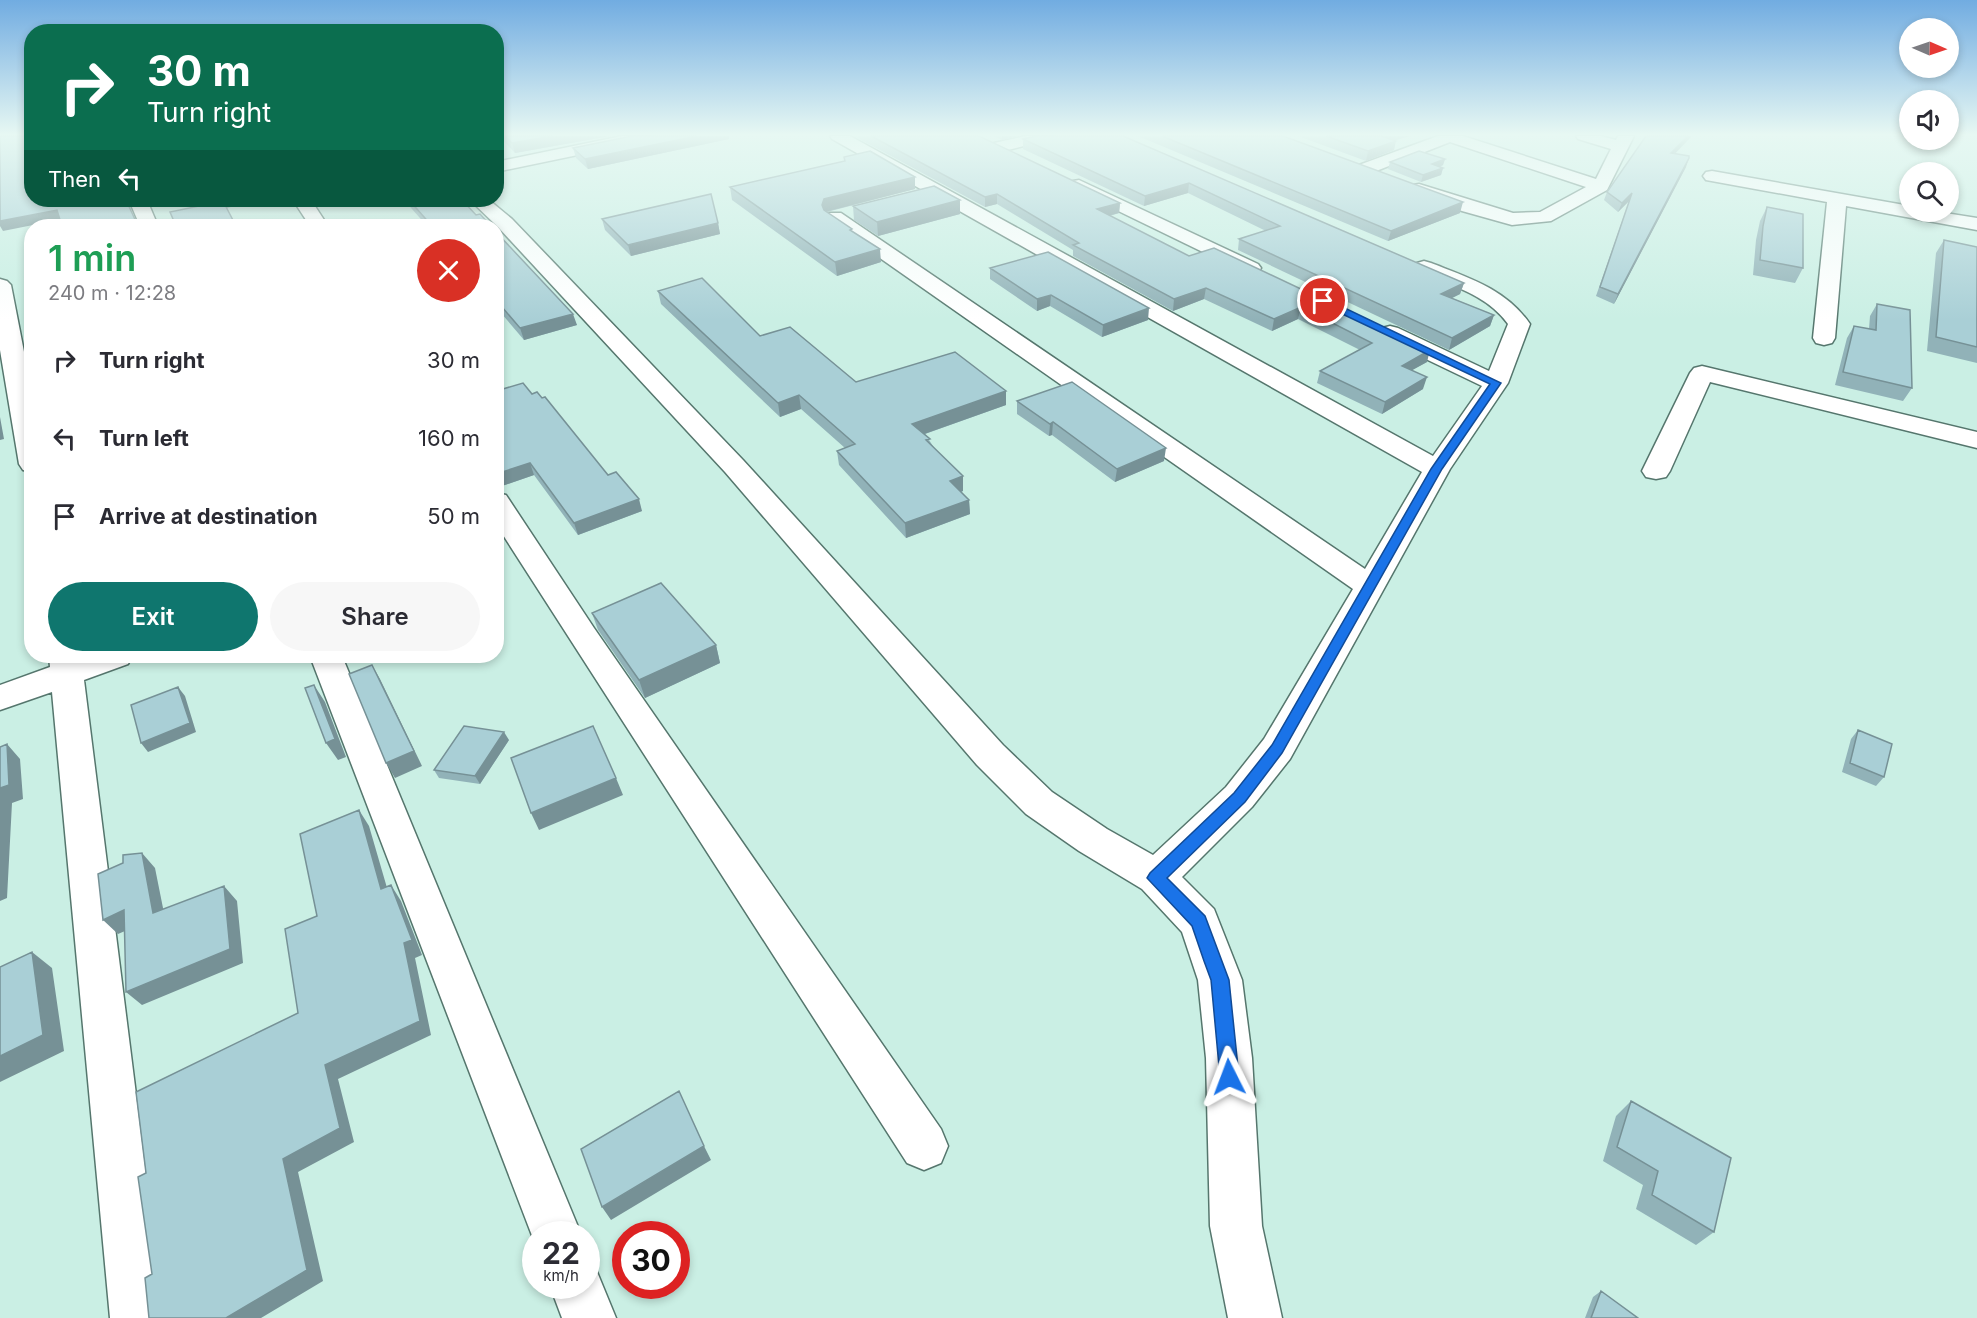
<!DOCTYPE html>
<html lang="en">
<head>
<meta charset="utf-8">
<style>
  body { margin:0; font-family:Inter,sans-serif; background:#f7f7f7; color:#2b2b33; height:100vh; display:flex; flex-direction:column; font-size:22px; white-space:nowrap }
  * { box-sizing:border-box; margin:0 }
  p { font-size:20px; color:#7c7c81 }
  .icon { flex:none; width:33px; height:33px; fill:none; stroke:currentColor; stroke-width:2; stroke-linecap:round; stroke-linejoin:round }
  .map { position:relative; flex:1; overflow:hidden }
  .side { position:absolute; left:24px; top:219px; width:480px; height:444px; display:flex; flex-direction:column; background:#fff; border-radius:24px; box-shadow:0 3px 9px #0003 }
  .side>* { flex:none }
  .banner { position:absolute; left:24px; top:24px; width:480px; height:183px; border-radius:24px; box-shadow:0 3px 9px #0003; background:#0b6e4f; color:#fff; overflow:hidden }
  .needle { width:39px; rotate:92deg }
  .buttons { position:absolute; left:1899px; top:18px; display:grid; gap:12px }
  .buttons a { display:grid; place-items:center; width:60px; height:60px; border-radius:50%; background:#fff; box-shadow:0 3px 9px #0003; font-size:30px }
  .speed { position:absolute; left:522px; top:1221px; display:flex; gap:12px; font-size:30px; font-weight:700; text-align:center }
  .speed>* { display:grid; place-content:center; width:78px; height:78px; border-radius:50%; background:#fff; box-shadow:0 3px 9px #0003; line-height:1 }
  .speed small { font-size:15px; font-weight:400 }
  .speed .limit { border:9px solid #d22; background:#fff; color:#111 }
  .pin { position:absolute; display:grid; place-items:center; width:51px; height:51px; color:#fff; margin:-26px; border:3px solid #fff; border-radius:50%; box-shadow:0 2px 6px #0007 }
  .me { position:absolute; width:66px; margin:-33px; rotate:357deg; stroke-linejoin:round; filter:drop-shadow(0 0 4px #0008) }
  .turn { display:flex; align-items:center; gap:21px; height:126px; padding:0 24px; font-size:27px }
  .turn .icon { width:78px; height:78px; stroke-width:2.5 }
  .turn b { display:block; font-size:42px; line-height:51px }
  .then { display:flex; align-items:center; height:57px; padding:0 24px; background:#0003; gap:12px; font-size:22px }
  .round { display:grid; place-items:center; flex:none; width:63px; height:63px; border-radius:32px; background:#f7f7f7 }
  .headline { display:flex; align-items:center; justify-content:space-between; height:102px; padding:0 24px }
  h1 { font-size:36px; font-weight:600; line-height:45px; color:#1e9e55 }
  .action { display:flex; gap:12px; margin-top:auto; padding:12px 24px }
  .action a { flex:1; height:69px; border-radius:36px; background:#0f766e; color:#fff; font-size:24px; font-weight:600; line-height:69px; text-align:center }
  .action a+a { background:#f7f7f7; color:#2b2b33 }
  ul { padding:0; list-style:none }
  li { display:flex; align-items:center; gap:18px; height:78px; padding:0 24px }
  li div { flex:1 }
  li b { display:block; font-size:22px }
  li em { font-style:normal }
  .map>svg:first-child { display:block }
</style>
</head>
<body>
<div class="map">
<svg width="1977" height="1318" viewBox="0 0 1977 1318">
  <rect width="100%" height="100%" fill="#caefe4"/>
  <g fill="none" stroke-linecap="round" stroke-linejoin="round">
    <defs>
      <path id="street" d="M622,136H653L645,141L496,172V162Z
        M830,136H850L1433,456L1482,386L1382,338L1379,333L1382,328L1390,326L1398,328L1489,371L1508,324C1487,294 1449,285 1417,271L1414,267L1417,263L1424,261L1431,263C1469,278 1506,289 1530,324L1508,383L1450,469L1290,759L1252,807L1182,877L1214,909L1242,980L1252,1058L1262,1226L1282,1318H1228L1210,1226L1206,1058L1198,980L1182,932L1142,889L1079,851L1026,814L977,765L725,472L498,227L470,200H489L512,219L743,460L1003,745L1052,792L1107,829L1153,855L1226,787L1264,739L1353,589L827,221L825,217L827,213H841L1365,569L1422,472L832,139Z
        M1026,136H1053L1051,139L1000,152L992,147L994,143Z
        M1438,136H1463L1596,179L1611,149L1578,139L1576,136H1601L1616,140L1618,136H1634L1607,190L1551,221L1512,225L1462,211L1413,193L1410,189L1413,185L1419,184L1513,213L1540,212L1586,187L1450,142L1371,173H1359L1356,169L1359,165Z
        M1712,171L1910,206V212H1939L1977,218V230L1846,206L1835,338L1832,343L1824,345L1816,343L1813,338L1827,202L1706,180L1703,176L1706,172Z
        M1079,180L1258,264L1261,268L1258,272L1251,274L1244,272L1073,189L1070,185L1073,181Z
        M129,200H147L158,226H140Z
        M293,200H311L328,226H310Z
        M0,279L7,281L11,285L32,393V472L23,470L19,464L0,350Z
        M1702,366L1977,432V448L1710,382L1670,471L1666,477L1656,479L1646,477L1642,471L1690,373L1694,368Z
        M496,493L506,495L594,628L941,1129L948,1146L941,1163L924,1170L907,1163L496,524Z
        M49,656H132L128,664L84,680L164,1318H110L52,692L0,710V685L50,667Z
        M310,656H342L581,1234H536V1246Z
        M586,1264L595,1267L616,1318H562L550,1286H586Z"/>
    </defs>
    <use href="#street" stroke="#55766d" stroke-width="3"/>
    <use href="#street" fill="#fff" fill-rule="evenodd"/>
  </g>
  <path fill="#91b2b8" d="M496,136H610L515,153L501,138L496,139Z
    M632,136H729V139L588,169L576,158L573,148Z
    M854,136H979L1120,203L1119,213L1110,216L1189,256L1427,362L1412,370L1423,389L1382,414L1317,383L1320,371L1360,350L1298,319L1272,331L1204,299L1173,311L1073,256V250L997,204L985,207Z
    M994,136H1018L1002,140Z
    M1123,136L1464,283L1460,294L1452,298L1494,315L1490,326L1449,350L1238,250L1239,239L1266,231L1188,193L1144,206L1023,149V139Z
    M1138,136H1283L1460,213L1388,241Z
    M1298,136H1410L1395,140L1394,150L1366,161Z
    M1675,153L1686,167L1614,304L1596,296L1629,201L1618,212L1604,200L1607,192Z
    M844,157L915,177V189L827,212L853,232L881,262L837,276L732,200L730,187L844,161Z
    M1445,159L1443,165L1440,167L1443,168L1441,175L1421,182L1388,169L1390,162Z
    M404,200H462L476,215L491,226H427Z
    M853,206L960,214L878,236L854,220Z
    M1767,207L1803,268L1795,283L1753,275L1756,240L1760,221Z
    M602,219L718,223L720,234L631,256L605,230Z
    M496,232L577,325L524,340L496,307Z
    M1944,240L1977,247V363L1927,351L1936,253Z
    M990,268L1148,320L1102,337L1050,306L1037,311L990,279Z
    M658,291L760,336L856,382L1006,391V405L925,434L963,491L961,492L969,500L970,514L906,538L839,465L837,451L845,448L801,409L780,417L661,304Z
    M1877,304L1912,388L1903,401L1835,385L1847,338L1854,326L1869,329L1870,316Z
    M496,391L532,394L642,511L578,535L534,475L496,488Z
    M1017,401L1164,461L1115,482L1052,435L1049,436L1017,414Z
    M592,613L716,645L720,663L645,698L598,630Z
    M1858,730L1884,777L1876,786L1842,772L1851,739Z
    M509,740L480,784L439,778L434,770Z
    M1631,1101L1714,1232L1696,1245L1636,1209L1643,1185L1603,1161L1616,1116Z
    M1601,1291L1638,1318H1585L1593,1297Z"/>
  <path fill="#769196" d="M552,136H610L515,153L512,143Z
    M697,136H729V139L588,169L585,159Z
    M1002,136H1018L1002,140Z
    M1381,136H1410L1379,145Z
    M1688,136H1692L1668,161L1671,153Z
    M1396,141L1394,150L1366,161L1368,151Z
    M1689,158L1686,167L1614,304L1618,294Z
    M1445,159L1443,165L1430,171L1432,164Z
    M1443,168L1441,175L1421,182L1423,175Z
    M915,177V189L825,212L822,205L824,199Z
    M1189,183L1188,193L1144,206L1145,196Z
    M1632,193L1629,201L1618,212L1622,203Z
    M997,194V204L985,207V197Z
    M223,200H268L215,210L211,202Z
    M960,200V214L878,236L877,222Z
    M1463,202L1460,213L1388,241L1391,231Z
    M1120,203L1119,213L1096,219L1097,209Z
    M57,210L63,219L3,231L0,226V221Z
    M71,221L74,226H63L61,223Z
    M718,223L720,234L631,256L628,245Z
    M880,249L881,262L837,276L835,262Z
    M1464,283L1460,294L1438,305L1441,294Z
    M1206,288L1204,299L1173,311L1174,299Z
    M1051,295L1050,306L1037,311V299Z
    M1301,307L1298,319L1272,331L1274,319Z
    M1149,308L1148,320L1102,337L1103,325Z
    M573,314L577,325L524,340L520,328Z
    M1494,315L1490,326L1449,350L1452,338Z
    M1430,350L1427,362L1398,378L1402,366Z
    M1427,377L1423,389L1382,414L1385,402Z
    M1006,391V405L913,438L912,424Z
    M799,395L801,409L780,417L778,403Z
    M0,417L4,439L0,440Z
    M1053,422L1052,435L1049,436L1050,424Z
    M1166,448L1164,461L1115,482L1117,469Z
    M530,463L534,475L496,488V474Z
    M963,476V491L951,495L950,481Z
    M639,499L642,511L578,535L574,523Z
    M969,500L970,514L906,538L905,523Z
    M716,645L720,663L645,698L639,680Z
    M372,665L380,679L422,766L395,778L386,763Z
    M314,685L325,702L346,757L338,760L326,743Z
    M178,687L185,696L196,732L148,752L141,743Z
    M504,732L509,740L480,784L475,776Z
    M7,744L20,759L23,799L12,803L7,898L0,901V788Z
    M616,778L623,795L539,830L531,813Z
    M359,810L369,826L392,905L381,889Z
    M142,853L155,868L167,928L153,913Z
    M391,885L401,901L422,955L415,958L431,1035L338,1079L354,1142L298,1172L323,1281L261,1318H226L283,1159L325,1065Z
    M224,886L237,901L243,963L142,1005L126,992Z
    M124,910L139,925L118,934L103,920Z
    M32,952L52,968L64,1051L0,1082V1056Z
    M704,1146L711,1160L611,1220L602,1207Z"/>
  <path fill="#a9cfd6" stroke="#769196" stroke-width="1.5" d="M0,136H32V200H126L138,226H72L71,221L61,223L57,210L0,221Z
    M505,136H552L512,143Z
    M632,136H697L585,159L573,148Z
    M871,136H979L1120,203L1097,209L1189,256L1214,248L1430,350L1402,366L1427,377L1385,402L1320,371L1372,343L1301,307L1274,319L1206,288L1174,299L1073,245L1079,243L997,194L985,197Z
    M1036,136H1123L1464,283L1441,294L1494,315L1452,338L1239,239L1280,226L1189,183L1145,196L1023,139Z
    M1162,136H1283L1463,202L1391,231Z
    M1326,136H1381L1396,141L1368,151Z
    M1646,136H1688L1671,153L1689,156V158L1618,294L1600,287L1632,193L1622,203L1607,192Z
    M870,151L915,177L824,199L822,205L824,210L852,229L850,230L880,249L835,262L730,187L845,161L844,157Z
    M1419,151L1445,159L1432,164L1443,168L1423,175L1390,162Z
    M934,186L960,200L877,222L853,206Z
    M711,194L718,223L628,245L602,219Z
    M209,200H223L211,202Z
    M409,200H462L476,215L480,214L491,226H432Z
    M223,201L236,226H176L170,212Z
    M1767,207L1803,214V268L1760,260L1763,226Z
    M496,232L573,314L520,328L496,300Z
    M1944,240L1977,247V347L1936,337Z
    M1048,252L1149,308L1103,325L1051,295L1037,299L990,268Z
    M702,278L760,336L790,327L856,382L955,352L1006,391L912,424L930,439L926,440L963,476L950,481L969,500L905,523L837,451L855,444L799,395L778,403L658,291Z
    M1877,304L1910,310L1912,388L1843,372L1854,326L1876,330Z
    M1072,382L1166,448L1117,469L1053,422L1050,424L1017,401Z
    M523,383L532,394L537,392L542,398L545,397L608,475L616,472L639,499L574,523L530,463L496,474V391Z
    M661,583L716,645L639,680L592,613Z
    M372,665L414,751L386,763L349,674Z
    M314,685L335,739L326,743L305,688Z
    M178,687L190,723L141,743L131,705Z
    M464,726L504,732L475,776L434,770Z
    M593,726L616,778L531,813L511,758Z
    M1858,730L1892,744L1884,777L1850,763Z
    M7,744L9,785L0,788V747Z
    M359,810L381,889L391,885L412,940L404,943L420,1021L325,1065L340,1128L283,1159L307,1270L226,1318H149L145,1278L152,1274L138,1177L146,1173L136,1092L298,1013L285,929L317,916L300,834Z
    M142,853L153,913L224,886L230,949L126,992L124,910L103,920L98,874L123,863V855Z
    M32,952L43,1035L0,1056V967Z
    M679,1091L704,1146L602,1207L581,1149Z
    M1631,1101L1731,1158L1714,1232L1652,1195L1658,1171L1617,1147Z
    M1601,1291L1638,1318H1591Z"/>
  <linearGradient id="sky" x2="0" y2="1"><stop stop-color="#71ace1"/><stop offset="0.42" stop-color="#e7f8f3"/><stop offset="1" stop-color="#e7f8f3" stop-opacity="0"/></linearGradient>
  <rect width="1977" height="320" fill="url(#sky)"/>
  <path fill="#1a73e8" stroke="#114b97" stroke-width="1.5" d="M1319,299H1326L1501,383L1442,469L1282,753L1245,802L1167,878L1205,916L1229,980L1239,1077L1236,1084L1229,1086L1223,1084L1220,1077L1211,980L1204,961L1192,926L1147,878L1150,873L1234,793L1272,745L1431,469L1490,384L1319,303Z"/>
</svg>
<div class="buttons">
<a><svg class="needle" viewBox="-14 -14 28 28"><path d="M0-13l5 13h-10z" fill="#e53935"/><path d="M0 13l5-13h-10z" fill="#7c7c81"/></svg></a>
<a><svg class="icon" aria-label="sound" viewBox="0 0 24 24"><path d="M4 9h4l5-4v14l-5-4H4zM17 9q2 3 0 6"/></svg></a>
<a><svg class="icon" aria-label="search" viewBox="0 0 24 24"><circle cx="10" cy="10" r="6"/><path d="M15 15l6 6"/></svg></a>
</div>
<div class="speed"><div>22<small>km/h</small></div><div class="limit">30</div></div>
<div class="pin" style="left:1323px;top:301px;background:#d93025"><svg class="icon" aria-label="arrive" viewBox="0 0 24 24"><path d="M6 21V4h12l-3 4 3 4H6"/></svg></div>
<svg class="me" style="left:1229px;top:1077px" viewBox="-20 -20 40 40"><path d="M0-17L14 15 0 8-14 15z" fill="#1a73e8" stroke="#fff" stroke-width="4"/></svg>
<div class="banner">
<div class="turn"><svg class="icon" aria-label="right" viewBox="0 0 24 24"><path d="M7 20v-9h11M14 6l5 5-5 5"/></svg><div><b>30 m</b>Turn right</div></div>
<div class="then">Then<svg class="icon" aria-label="left" viewBox="0 0 24 24"><path d="M17 20v-9H6M10 6l-5 5 5 5"/></svg></div>
</div>
<section class="side">
<div class="headline"><div><h1>1 min</h1><p>240 m · 12:28</p></div><a class="round" style="background:#d93025;color:#fff"><svg class="icon" aria-label="close" viewBox="0 0 24 24"><path d="M6 6l12 12M18 6L6 18"/></svg></a></div>
<ul>
<li><svg class="icon" aria-label="right" viewBox="0 0 24 24"><path d="M7 20v-9h11M14 6l5 5-5 5"/></svg><div><b>Turn right</b></div><em>30 m</em></li>
<li><svg class="icon" aria-label="left" viewBox="0 0 24 24"><path d="M17 20v-9H6M10 6l-5 5 5 5"/></svg><div><b>Turn left</b></div><em>160 m</em></li>
<li><svg class="icon" aria-label="arrive" viewBox="0 0 24 24"><path d="M6 21V4h12l-3 4 3 4H6"/></svg><div><b>Arrive at destination</b></div><em>50 m</em></li>
</ul>
<div class="action"><a>Exit</a><a>Share</a></div>
</section>
</div>
</body>
</html>
